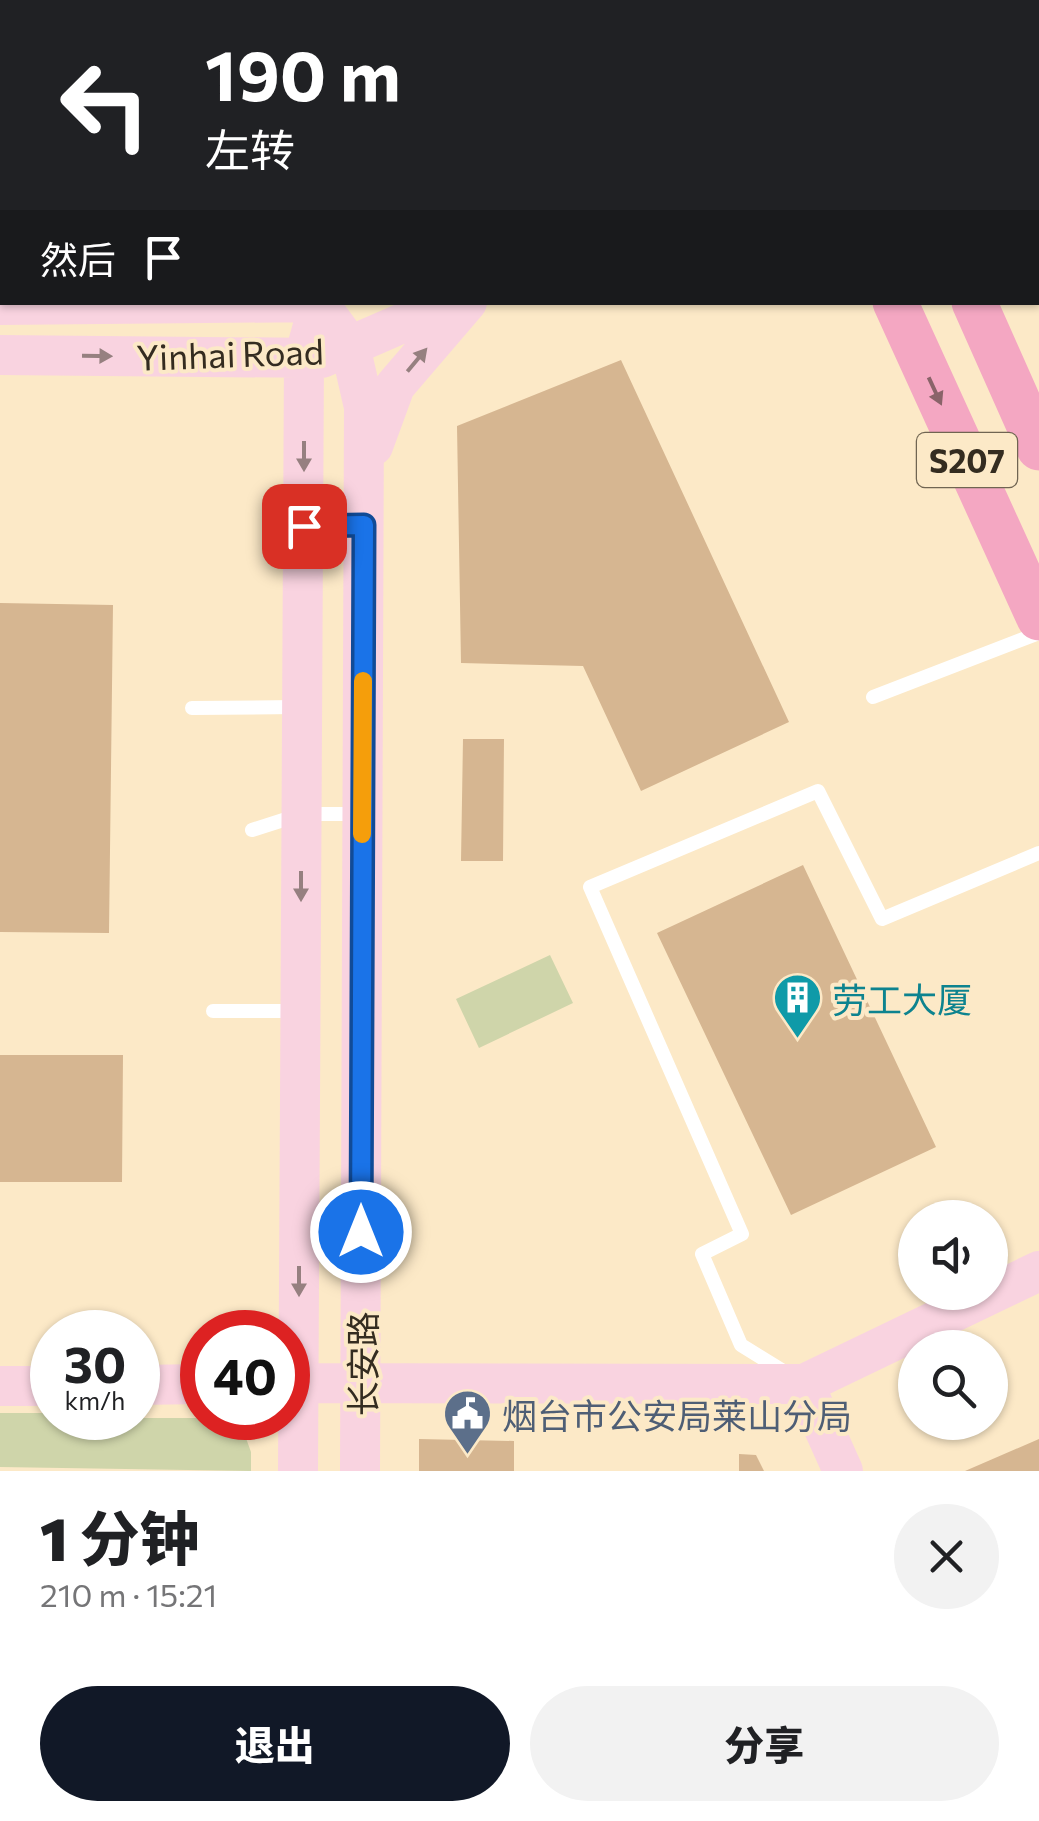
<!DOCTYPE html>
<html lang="zh">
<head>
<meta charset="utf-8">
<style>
  body { margin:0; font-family:Commissioner,"Noto Sans SC",sans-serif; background:#f2f2f2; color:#202124; height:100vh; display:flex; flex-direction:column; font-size:38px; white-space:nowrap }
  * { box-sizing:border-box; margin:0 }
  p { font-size:32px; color:#757577 }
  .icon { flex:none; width:55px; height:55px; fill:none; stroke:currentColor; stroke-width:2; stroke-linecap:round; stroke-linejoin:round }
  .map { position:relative; height:1471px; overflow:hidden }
  .details { display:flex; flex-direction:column; background:#fff; flex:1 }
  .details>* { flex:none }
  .banner { position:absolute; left:0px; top:0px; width:1040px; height:305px; box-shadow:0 2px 8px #0004; background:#202124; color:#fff; overflow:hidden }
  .tools { position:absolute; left:898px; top:1200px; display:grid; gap:20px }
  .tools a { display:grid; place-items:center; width:110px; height:110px; border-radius:50%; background:#fff; box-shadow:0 2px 8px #0004; font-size:50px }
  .speed { position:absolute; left:30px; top:1310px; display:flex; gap:20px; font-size:50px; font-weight:700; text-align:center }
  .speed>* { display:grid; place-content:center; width:130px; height:130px; border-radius:50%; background:#fff; box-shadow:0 2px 8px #0004; line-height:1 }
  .speed small { font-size:25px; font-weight:400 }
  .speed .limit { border:15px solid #d22; background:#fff; color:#111 }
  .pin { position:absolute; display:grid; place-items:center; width:85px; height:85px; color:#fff; margin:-42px; border-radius:20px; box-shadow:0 5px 15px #0006 }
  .me { position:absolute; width:110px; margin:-55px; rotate:0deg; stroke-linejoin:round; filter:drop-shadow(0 0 8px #0008) }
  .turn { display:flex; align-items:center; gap:35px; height:210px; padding:0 40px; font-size:45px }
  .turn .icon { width:130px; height:130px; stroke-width:2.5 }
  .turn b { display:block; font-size:70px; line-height:85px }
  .then { display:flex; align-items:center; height:95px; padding:0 40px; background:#0003; gap:20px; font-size:38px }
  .round { display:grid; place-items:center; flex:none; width:105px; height:105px; border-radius:52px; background:#f2f2f2 }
  .head { display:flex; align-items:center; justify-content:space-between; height:170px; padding:0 40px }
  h1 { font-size:60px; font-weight:800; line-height:75px }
  .action { display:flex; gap:20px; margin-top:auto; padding:20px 40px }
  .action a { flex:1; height:115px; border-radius:60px; background:#111827; color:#fff; font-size:40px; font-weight:800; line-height:115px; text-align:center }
  .action a+a { background:#f2f2f2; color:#202124 }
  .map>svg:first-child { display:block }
</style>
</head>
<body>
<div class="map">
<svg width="1039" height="1471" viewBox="0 0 1039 1471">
  <rect width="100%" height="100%" fill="#fce9c7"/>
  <path fill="#cfd5aa" d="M201,0H704L705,2H201Z
    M550,955L573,1003L479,1048L456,999Z
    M0,1413H52V1418H221L243,1430L251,1452V1471L0,1467Z"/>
  <path fill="#d6b691" d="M621,360L789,722L641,791L583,666L461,663L457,426Z
    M0,603L113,605L109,933L0,932Z
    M463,739H504L503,861H461Z
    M803,865L936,1147L791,1215L657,933Z
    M0,1055H123L122,1182H0Z
    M419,1439L514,1441V1471H419Z
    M1039,1439V1471H965Z
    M739,1454L756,1455L764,1471H739Z"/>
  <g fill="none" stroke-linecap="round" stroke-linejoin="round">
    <path stroke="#ab9d84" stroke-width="5" stroke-dasharray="10 5" stroke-linecap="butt" d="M330,0L331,2"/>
    <path stroke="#fff" stroke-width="14" d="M873,697L1039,633
      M192,708L297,707
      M252,830L302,814H362
      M213,1011H295
      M788,1374L741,1345L702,1254L742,1234L590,887L818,791L882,919L1039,853"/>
    <path stroke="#f9d3e0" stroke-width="40" d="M1038,29L1039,28
      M1038,89H1039
      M319,304L350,346L364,407L360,1471
      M0,305L322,302
      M0,355L322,358L451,302
      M373,446L395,386L467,302
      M288,1383L804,1384L1039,1271
      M804,1384L843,1471
      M138,1385L202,1384
      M0,1386H52
      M298,1471L304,358L319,304"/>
    <path stroke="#f4a7c2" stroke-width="45" d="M756,0L758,2
      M842,0L843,2
      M895,302L1039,618
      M974,302L1039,448"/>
  </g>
  <defs><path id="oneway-solid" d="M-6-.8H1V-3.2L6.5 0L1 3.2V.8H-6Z" transform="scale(2.5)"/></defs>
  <g fill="#968080">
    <use href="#oneway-solid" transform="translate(97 356) rotate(1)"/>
    <use href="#oneway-solid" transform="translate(417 360) rotate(-50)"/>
    <use href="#oneway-solid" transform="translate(304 456) rotate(90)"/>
    <use href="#oneway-solid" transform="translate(301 886) rotate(90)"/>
    <use href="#oneway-solid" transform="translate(299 1281) rotate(90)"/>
  </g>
  <use fill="#8a6369" href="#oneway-solid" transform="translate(935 391) rotate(65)"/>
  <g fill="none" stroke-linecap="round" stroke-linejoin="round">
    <defs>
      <path id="route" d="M304,526L364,525L361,1232"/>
    </defs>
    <use href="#route" stroke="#114b97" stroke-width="25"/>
    <use href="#route" stroke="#1a73e8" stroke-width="18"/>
    <path stroke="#f59e0b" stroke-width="18" d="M362,834L363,681"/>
  </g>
  <defs>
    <symbol id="building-pin" viewBox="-11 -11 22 30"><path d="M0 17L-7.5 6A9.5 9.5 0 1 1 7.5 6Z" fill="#0f9aa8" stroke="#fce9c7"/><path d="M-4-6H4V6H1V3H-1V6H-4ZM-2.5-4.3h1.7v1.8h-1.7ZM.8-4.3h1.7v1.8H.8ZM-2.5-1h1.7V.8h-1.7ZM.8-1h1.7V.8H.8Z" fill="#fff"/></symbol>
    <symbol id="civic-pin" viewBox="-11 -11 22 30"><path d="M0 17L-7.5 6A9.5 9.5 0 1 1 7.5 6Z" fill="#5c6f8a" stroke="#fce9c7"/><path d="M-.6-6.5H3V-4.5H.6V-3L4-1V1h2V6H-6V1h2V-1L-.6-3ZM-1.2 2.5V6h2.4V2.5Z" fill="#fff"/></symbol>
  </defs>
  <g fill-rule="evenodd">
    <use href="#building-pin" x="770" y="970" width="55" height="75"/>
    <use href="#civic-pin" x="440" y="1386" width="55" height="75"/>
  </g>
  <g text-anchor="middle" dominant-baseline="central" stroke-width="8" stroke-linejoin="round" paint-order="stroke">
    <rect fill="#fce9c7" stroke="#706552" stroke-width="2.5" x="917" y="433" width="100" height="54" rx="8"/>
    <g font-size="32" font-weight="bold" fill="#342c20">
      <text x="967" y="460">S207</text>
    </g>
    <g font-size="35" fill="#342c20" stroke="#fce9c7">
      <text transform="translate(230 353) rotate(-2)">Yinhai Road</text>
      <text transform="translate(361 1364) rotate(-90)">长安路</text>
    </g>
    <g font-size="35" fill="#0d838f" stroke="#fce9c7" text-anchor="start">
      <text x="832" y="998">劳工大厦</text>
    </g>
    <g font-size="35" fill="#4e5e75" stroke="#fce9c7" text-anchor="start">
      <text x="502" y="1414">烟台市公安局莱山分局</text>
    </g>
  </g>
</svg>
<div class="tools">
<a><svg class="icon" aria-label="sound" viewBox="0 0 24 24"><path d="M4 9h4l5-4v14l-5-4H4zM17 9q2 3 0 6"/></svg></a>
<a><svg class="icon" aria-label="search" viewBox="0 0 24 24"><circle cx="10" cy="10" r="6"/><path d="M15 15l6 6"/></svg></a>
</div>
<div class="speed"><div>30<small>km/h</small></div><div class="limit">40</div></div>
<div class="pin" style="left:304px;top:526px;background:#d93025"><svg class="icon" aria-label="arrive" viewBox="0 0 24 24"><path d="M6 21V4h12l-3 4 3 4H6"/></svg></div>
<svg class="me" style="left:361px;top:1232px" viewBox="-20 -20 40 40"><circle r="17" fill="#1a73e8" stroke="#fff" stroke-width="3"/><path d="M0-11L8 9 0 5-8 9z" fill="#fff"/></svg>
<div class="banner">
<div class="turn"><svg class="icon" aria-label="left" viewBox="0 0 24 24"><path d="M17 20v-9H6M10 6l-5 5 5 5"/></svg><div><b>190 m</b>左转</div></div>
<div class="then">然后<svg class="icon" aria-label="arrive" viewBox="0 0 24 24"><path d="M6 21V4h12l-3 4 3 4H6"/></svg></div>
</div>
</div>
<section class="details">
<div class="head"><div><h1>1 分钟</h1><p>210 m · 15:21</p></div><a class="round"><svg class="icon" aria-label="close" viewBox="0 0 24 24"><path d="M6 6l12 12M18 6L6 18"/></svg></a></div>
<div class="action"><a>退出</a><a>分享</a></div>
</section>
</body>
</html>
